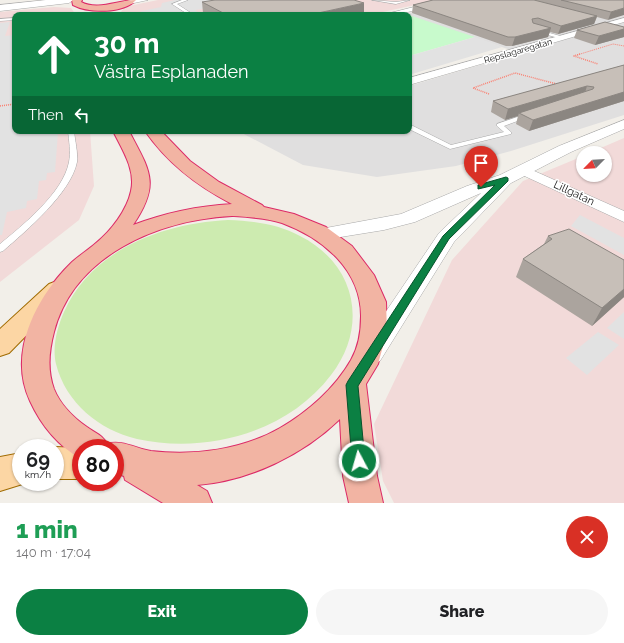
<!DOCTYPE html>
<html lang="en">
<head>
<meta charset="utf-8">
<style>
  body { margin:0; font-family:Raleway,sans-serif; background:#f6f6f6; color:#202124; height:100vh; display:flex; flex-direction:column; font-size:15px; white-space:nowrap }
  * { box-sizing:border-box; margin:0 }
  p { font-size:13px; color:#757577 }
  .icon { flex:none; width:22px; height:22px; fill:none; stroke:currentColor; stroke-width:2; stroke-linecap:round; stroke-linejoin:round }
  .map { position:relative; height:503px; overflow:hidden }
  .drawer { display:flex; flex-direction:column; background:#fff; flex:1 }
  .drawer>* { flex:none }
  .top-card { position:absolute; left:12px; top:12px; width:400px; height:122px; border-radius:8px; box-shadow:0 1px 3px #0004; background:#0b8043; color:#fff; overflow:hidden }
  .needle { width:26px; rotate:246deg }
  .fabs { position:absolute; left:576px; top:146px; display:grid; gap:8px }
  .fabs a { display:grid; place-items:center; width:36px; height:36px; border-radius:50%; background:#fff; box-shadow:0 1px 3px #0004; font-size:20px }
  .speed { position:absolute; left:12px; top:439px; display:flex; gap:8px; font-size:20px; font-weight:700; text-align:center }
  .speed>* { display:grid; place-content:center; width:52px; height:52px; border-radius:50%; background:#fff; box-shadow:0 1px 3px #0004; line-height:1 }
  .speed small { font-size:10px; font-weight:400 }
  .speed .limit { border:6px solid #d22; background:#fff; color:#111 }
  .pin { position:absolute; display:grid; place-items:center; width:34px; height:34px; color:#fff; margin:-41px -17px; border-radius:50% 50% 50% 0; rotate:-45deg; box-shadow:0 0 4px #0007 }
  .pin .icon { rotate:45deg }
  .me { position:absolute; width:44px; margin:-22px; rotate:354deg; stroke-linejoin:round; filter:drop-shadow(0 0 3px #0008) }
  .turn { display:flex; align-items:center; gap:14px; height:84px; padding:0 16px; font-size:18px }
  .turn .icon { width:52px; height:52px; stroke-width:2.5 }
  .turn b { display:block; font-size:28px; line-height:34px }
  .then { display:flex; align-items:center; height:38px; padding:0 16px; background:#0003; gap:8px; font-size:15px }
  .round { display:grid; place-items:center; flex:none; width:42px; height:42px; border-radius:21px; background:#f6f6f6 }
  .summary { display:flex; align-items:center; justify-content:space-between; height:68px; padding:0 16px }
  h1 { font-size:24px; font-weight:800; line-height:30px; color:#1e9e55 }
  .action { display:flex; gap:8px; margin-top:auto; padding:8px 16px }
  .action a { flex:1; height:46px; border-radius:24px; background:#0b8043; color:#fff; font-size:16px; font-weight:800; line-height:46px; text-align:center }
  .action a+a { background:#f6f6f6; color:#202124 }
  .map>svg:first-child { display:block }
</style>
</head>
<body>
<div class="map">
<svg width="624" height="503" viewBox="0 0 624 503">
  <rect width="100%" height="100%" fill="#f2efe9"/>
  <path fill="#e0dfdf" d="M464,0H624V115L511,151L456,166L377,177L303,165L238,131H409V86L520,53L404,14Z"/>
  <path fill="#f2dad9" d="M158,0H438L369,15H122L121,12L124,7Z
    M54,7L71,8L76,15H15V131H90L94,186L79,220L0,282V12Z
    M624,138V503H394L383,481L374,424L452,260L523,181L583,156V175H605V153H589Z"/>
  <path fill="#cdebb0" d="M228,220C253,221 278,224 300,236C356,264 369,326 331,375C287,433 206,454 137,439C99,430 66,403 56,364C52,347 57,328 64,312C92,249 164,223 228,220Z"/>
  <path fill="#c8facc" d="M409,15L475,37L409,56Z"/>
  <path fill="#e2e2e2" d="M175,0H265L195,10L202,15H134L142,11L161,7L162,3Z
    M10,22L5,36L15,35V131L58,132L55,172L47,173L46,180L39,181L37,199L27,201L26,208L7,212L2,235H0V23Z
    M475,37L502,47L412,74L409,73V56Z
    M580,215L624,238V255L571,226Z
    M624,312V339L607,328Z
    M598,332L619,345L587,375L566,358Z"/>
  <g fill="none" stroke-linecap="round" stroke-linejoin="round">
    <defs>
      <path id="service" d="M182,0H188L177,4L194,15H189L172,4Z
        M372,0L396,2L410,0L396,4Z
        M15,18V20L0,21V19Z
        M539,30L564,37V38L562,39L537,32Z
        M529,113L531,114V116L504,126L511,132V134L450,149L409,129V124L451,145L504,132L497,126V124Z
        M68,131H74C75,141 78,152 77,162C71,193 26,231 3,251L0,252V244C23,225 63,193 69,162C71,152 69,141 68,131Z"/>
      <path id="minor" d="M131,0H148L120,6L116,4Z
        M442,0H455L396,15H382Z
        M624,18V22L409,85V78Z
        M523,166L624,211V222L518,173L516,170L518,167Z"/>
      <path id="tertiary" d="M46,0H73L69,3L0,11V5Z
        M624,120V129L571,152L511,183L454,242L380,361L371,365L362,361L358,354L362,347L439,233L481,193L415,222L384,230L322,240L315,238L312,234L315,230L401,214L467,186L500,175L559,146Z"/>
      <path id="primary" d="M57,281L65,284L69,290L65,296L9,353L0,356V329L49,284Z
        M55,447L84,448H81V479H55V448H52Z
        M21,453V482H29L0,491V457Z"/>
      <path id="trunk" d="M72,0H82L81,2C98,11 118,0 136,0C123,14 88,13 73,5Z
        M113,131H129C150,171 161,184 133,225C165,213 197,206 232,204C197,186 168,164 145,131H161L190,161L219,182L262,205L264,207L294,214L326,227L352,246L374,275L386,302L387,332L378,364L366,384L377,476L383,503H349L343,476L340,419C303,455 249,481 197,485L207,491L212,503H163L125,480L124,476L115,473V448H81V459C57,445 41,425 30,401C7,352 37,296 72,262C80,255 88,250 96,243C111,231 127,210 131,191C136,170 122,149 113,131ZM232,216C248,217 267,218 282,223C323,238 361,270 361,316C361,331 359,346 351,360C335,388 308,412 280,428C242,450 194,456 151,451C137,449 121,439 107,444C103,435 95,433 87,427C74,418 60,404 54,389C47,370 49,351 54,332C74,255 158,220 232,216Z"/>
    </defs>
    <use href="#service" stroke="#a9a9a9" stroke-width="1"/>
    <use href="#minor" stroke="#a9a9a9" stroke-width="1"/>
    <use href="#tertiary" stroke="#a9a9a9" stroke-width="1"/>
    <use href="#primary" stroke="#a06b00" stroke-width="2"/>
    <use href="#trunk" stroke="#dc2a67" stroke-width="2"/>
    <path stroke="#fa8072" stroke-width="1" stroke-dasharray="1 1" stroke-linecap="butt" d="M577,55L613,44L624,46"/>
    <path stroke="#fa8072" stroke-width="1.5" stroke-dasharray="1 1" stroke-linecap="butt" d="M580,54L574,56L598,64
      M489,94L473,88L515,73L557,84
      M0,106L15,104"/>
    <use href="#service" fill="#fff" fill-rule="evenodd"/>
    <use href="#minor" fill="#fff" fill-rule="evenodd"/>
    <use href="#tertiary" fill="#fff" fill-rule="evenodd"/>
    <use href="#primary" fill="#fcd6a4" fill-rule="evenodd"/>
    <use href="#trunk" fill="#f2b4a3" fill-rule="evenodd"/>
  </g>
  <path fill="#aba49e" d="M433,0H624L608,20L597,17L594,24L558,34L550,32L548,37L512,46H506L412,13L413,5Z
    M202,2L364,14L360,15H207L203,13Z
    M624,27V37L595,45L574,38L577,30Z
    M624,65V101L529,131L516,124L518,116L505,120L491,112L493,101Z
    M548,236L624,260V297L592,326L516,277L523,259L544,244Z"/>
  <path fill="#8b8681" d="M364,3V14L360,15H309Z
    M624,8V15L608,20L611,12Z
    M597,16L594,24L558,34L561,26Z
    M551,28L548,37L512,46L515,37Z
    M624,29V37L595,45L599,36Z
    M587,86L584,96L519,113L518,116L505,120L508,109Z
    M624,92V101L529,131L533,120Z
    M624,289V297L592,326L602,308Z"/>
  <path fill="#c7bfb8" stroke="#8b8681" d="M215,0H354L364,3L309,15H227L202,2Z
    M433,0H534L597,16L561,26L538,18L532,19L533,23L551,28L515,37H508L413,5Z
    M561,0H624V8L611,12Z
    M605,22L624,27V29L599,36L577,30Z
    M624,65V92L533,120L519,113L593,89L594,87L587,86L508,109L493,101Z
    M569,229L624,260V289L602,308L523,259L552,239L548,236Z"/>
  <path fill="#0b8043" stroke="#07532c" d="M506,177L508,178V181L449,239L358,386L365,461L363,466L359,468L354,466L352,461L346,385L348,381L443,236L495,185L478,189V185Z"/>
  <g text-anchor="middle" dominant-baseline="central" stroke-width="3" stroke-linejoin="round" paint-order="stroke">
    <g font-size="9" fill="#222" stroke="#fff">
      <text transform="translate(518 51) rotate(-16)">Repslagaregatan</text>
    </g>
    <g font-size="11" fill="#222" stroke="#fff">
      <text transform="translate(574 193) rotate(25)">Lillgatan</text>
    </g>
  </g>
</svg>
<div class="fabs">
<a><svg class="needle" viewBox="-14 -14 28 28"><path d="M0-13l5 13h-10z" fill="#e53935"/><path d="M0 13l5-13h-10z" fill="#757577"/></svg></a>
</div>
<div class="speed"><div>69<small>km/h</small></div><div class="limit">80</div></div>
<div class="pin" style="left:481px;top:187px;background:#d93025"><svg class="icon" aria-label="arrive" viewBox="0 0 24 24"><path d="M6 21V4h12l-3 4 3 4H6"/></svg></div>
<svg class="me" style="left:359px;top:461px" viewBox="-20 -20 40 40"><circle r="17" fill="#0b8043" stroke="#fff" stroke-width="3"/><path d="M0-11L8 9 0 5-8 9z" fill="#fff"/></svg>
<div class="top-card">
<div class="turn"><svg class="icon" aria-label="ahead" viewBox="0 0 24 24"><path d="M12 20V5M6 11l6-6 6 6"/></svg><div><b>30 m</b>Västra Esplanaden</div></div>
<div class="then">Then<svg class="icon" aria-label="left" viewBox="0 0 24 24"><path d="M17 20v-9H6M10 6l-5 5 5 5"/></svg></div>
</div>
</div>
<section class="drawer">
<div class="summary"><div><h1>1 min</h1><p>140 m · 17:04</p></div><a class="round" style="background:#d93025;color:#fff"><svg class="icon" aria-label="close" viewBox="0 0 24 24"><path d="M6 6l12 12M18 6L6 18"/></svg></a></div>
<div class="action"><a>Exit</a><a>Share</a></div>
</section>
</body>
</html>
